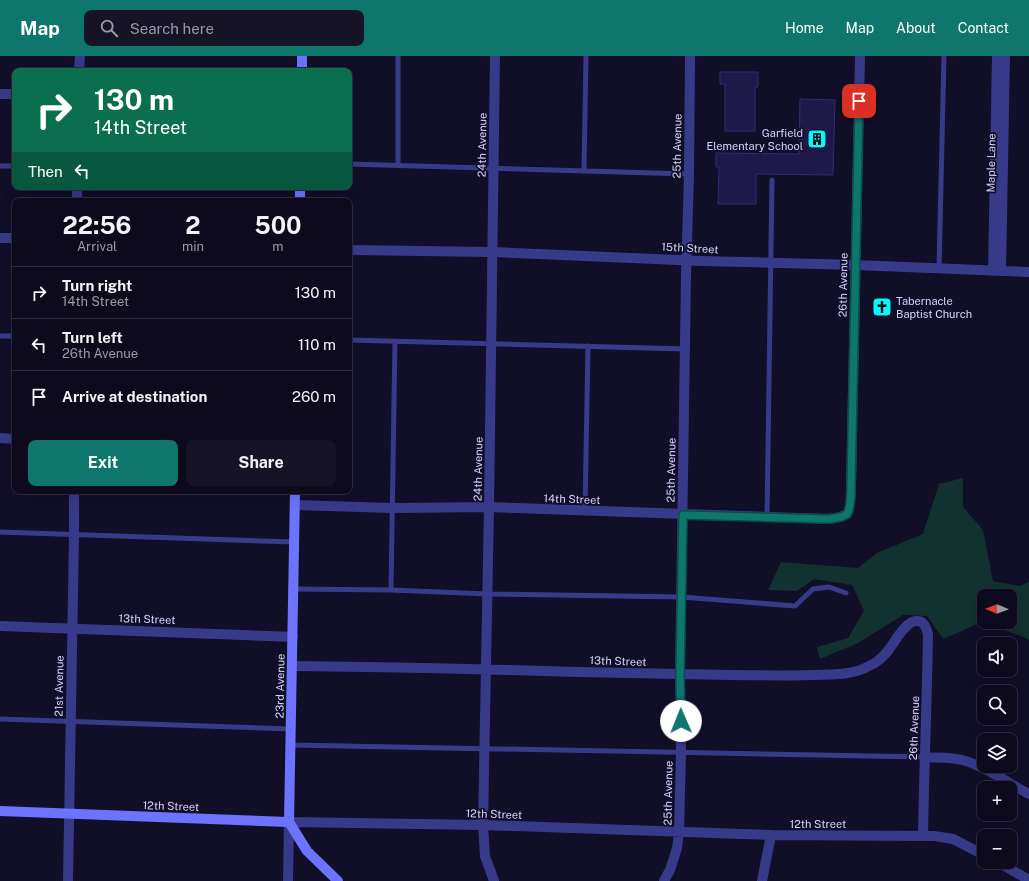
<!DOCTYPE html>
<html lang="en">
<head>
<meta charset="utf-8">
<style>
  body { margin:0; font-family:"Public Sans",sans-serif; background:#161327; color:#f1f3f6; height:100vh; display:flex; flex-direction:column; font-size:15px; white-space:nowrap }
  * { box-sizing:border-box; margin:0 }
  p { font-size:13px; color:#9a9aa4 }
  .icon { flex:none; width:22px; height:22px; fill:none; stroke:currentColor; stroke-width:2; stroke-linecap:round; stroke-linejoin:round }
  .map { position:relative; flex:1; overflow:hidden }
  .panel { position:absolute; left:12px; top:142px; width:340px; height:296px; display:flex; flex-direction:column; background:#0d0a1e; border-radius:8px; box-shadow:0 4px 16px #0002,0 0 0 1px #2d2b3c }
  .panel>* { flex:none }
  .top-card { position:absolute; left:12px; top:12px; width:340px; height:122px; border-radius:8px; box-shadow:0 4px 16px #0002,0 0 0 1px #2d2b3c; background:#0b6e4f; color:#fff; overflow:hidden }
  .needle { width:26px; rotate:271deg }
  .buttons { position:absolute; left:977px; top:533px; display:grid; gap:8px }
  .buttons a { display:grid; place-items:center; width:40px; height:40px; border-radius:8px; background:#0d0a1e; box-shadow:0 4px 16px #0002,0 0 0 1px #2d2b3c; font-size:20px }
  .pin { position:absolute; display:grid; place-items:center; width:34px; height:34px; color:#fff; margin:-17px; border-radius:8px; box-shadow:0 2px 6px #0006 }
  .me { position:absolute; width:44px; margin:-22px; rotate:359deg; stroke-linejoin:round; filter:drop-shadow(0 0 3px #0008) }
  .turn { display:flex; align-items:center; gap:14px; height:84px; padding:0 16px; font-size:18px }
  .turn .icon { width:52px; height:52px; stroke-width:2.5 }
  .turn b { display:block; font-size:28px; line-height:34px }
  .then { display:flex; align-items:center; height:38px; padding:0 16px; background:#0003; gap:8px; font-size:15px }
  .eta { display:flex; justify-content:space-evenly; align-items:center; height:68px; text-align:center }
  .eta b { font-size:24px; font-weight:700; line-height:28px }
  .cta { display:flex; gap:8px; margin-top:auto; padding:8px 16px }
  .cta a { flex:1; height:46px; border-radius:8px; background:#0f766e; color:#fff; font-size:16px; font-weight:700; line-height:46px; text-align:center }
  .cta a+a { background:#161327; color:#f1f3f6 }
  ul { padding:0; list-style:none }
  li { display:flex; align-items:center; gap:12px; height:52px; padding:0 16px; border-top:1px solid #2d2b3c }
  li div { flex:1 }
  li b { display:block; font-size:15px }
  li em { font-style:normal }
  header { display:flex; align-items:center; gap:24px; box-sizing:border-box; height:56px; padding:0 20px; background:#0f766e; color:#fff }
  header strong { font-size:19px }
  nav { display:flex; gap:22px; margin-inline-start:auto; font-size:14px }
  .search { width:280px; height:36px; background:#161327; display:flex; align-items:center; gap:10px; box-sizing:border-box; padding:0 14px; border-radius:8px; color:#9a9aa4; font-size:15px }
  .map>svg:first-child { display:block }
</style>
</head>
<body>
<header>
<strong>Map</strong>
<div class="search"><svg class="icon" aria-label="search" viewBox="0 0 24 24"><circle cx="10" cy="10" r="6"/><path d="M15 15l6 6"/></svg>Search here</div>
<nav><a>Home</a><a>Map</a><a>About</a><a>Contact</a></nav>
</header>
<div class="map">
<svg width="1029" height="825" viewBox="0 0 1029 825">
  <rect width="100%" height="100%" fill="#110e28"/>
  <path fill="#11322f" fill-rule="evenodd" d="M963,422V451L983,474L993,525L1019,530L1029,526V584L1021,580L982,566L943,583L927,560L903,559L858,587L820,603L817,591L848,582L864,555L852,529L814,523L797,535L768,534L781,506L858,512L877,497L923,478L939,428ZM984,540H1010V566H984Z"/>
  <path fill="#1f194a" stroke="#332a77" d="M720,16H758V31H755V75H725V28H720Z
    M800,43L835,44L833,119L756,118V148H718L719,111H716V97L799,98Z"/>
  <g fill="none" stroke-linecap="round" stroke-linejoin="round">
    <path stroke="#373a89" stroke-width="5" d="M349,108L689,118
      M398,109V0
      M0,110H15
      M584,115L586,0
      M939,213L944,0
      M0,280H15
      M349,284L685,293
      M585,455L588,290
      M767,461L772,124
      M0,476L294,486
      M294,533L391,534L487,538L682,541L795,550L813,533L829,531L846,537
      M391,534L395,285
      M0,663L291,673
      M291,689L925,701"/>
    <path stroke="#373a89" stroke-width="10" d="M79,15L80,0
      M0,38H15
      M77,145V131
      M0,182H15
      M349,194L492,196L702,205L855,209L1029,216
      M993,215L997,0
      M1001,215L1005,0
      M0,382L15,383
      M295,449L393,452L489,451L828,463C834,462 842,462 847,458C851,453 851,436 851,429L860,0
      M0,570L293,581
      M292,610C388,611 483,613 579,616C629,617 679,618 730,619C756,619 783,620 810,619C829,618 852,620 869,610C876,607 882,602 887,596C894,588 905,565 916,565C924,564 926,572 928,578C927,646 924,713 923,780
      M925,701C937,702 951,701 962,704C985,710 1008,727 1029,738
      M998,806L1029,824
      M68,825L74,479V435
      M288,825L289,766L483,769L771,779L934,780L953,783L984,799
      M494,825L485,800L483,769L489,451L495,0
      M664,825L670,814L677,792L679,776L681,696L680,618L686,220L689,118L690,0
      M762,825L771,779"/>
    <path stroke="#6c74ff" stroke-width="10" d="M302,15V0
      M300,145V131
      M0,755L289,766
      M289,766L295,435
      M289,766L307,795L338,825"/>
  </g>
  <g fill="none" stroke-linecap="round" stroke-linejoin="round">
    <defs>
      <path id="route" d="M681,665L680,618L683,459L828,463C834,462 842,462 847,458C851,453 851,436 851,429L859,45"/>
    </defs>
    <use href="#route" stroke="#0a4d48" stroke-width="10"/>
    <use href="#route" stroke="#0f766e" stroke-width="7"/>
  </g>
  <defs>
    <symbol id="building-square" viewBox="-11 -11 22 22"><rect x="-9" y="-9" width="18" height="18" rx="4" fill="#01f9ff" stroke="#110e28"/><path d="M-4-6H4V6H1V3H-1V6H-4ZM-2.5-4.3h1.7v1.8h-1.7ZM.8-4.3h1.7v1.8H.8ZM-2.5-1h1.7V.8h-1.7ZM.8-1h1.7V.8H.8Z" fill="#111"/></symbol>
    <symbol id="church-square" viewBox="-11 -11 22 22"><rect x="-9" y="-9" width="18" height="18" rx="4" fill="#01f9ff" stroke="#110e28"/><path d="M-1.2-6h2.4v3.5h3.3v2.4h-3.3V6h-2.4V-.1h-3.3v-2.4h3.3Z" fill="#111"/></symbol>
  </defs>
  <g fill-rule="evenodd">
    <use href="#building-square" x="806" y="72" width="22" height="22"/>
    <use href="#church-square" x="871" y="240" width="22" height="22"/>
  </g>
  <g text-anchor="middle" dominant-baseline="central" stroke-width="3.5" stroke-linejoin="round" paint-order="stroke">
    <g font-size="11" fill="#d7d5ff" stroke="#110e28" text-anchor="end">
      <text x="803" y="77">Garfield<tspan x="803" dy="13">Elementary School</tspan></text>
      <text x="896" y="245" text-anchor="start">Tabernacle<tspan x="896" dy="13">Baptist Church</tspan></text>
    </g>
    <g font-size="11" fill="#d7d5ff" stroke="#110e28">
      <text transform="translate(482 89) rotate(-89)">24th Avenue</text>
      <text transform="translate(677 90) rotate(-89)">25th Avenue</text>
      <text transform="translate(991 107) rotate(-89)">Maple Lane</text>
      <text transform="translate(690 192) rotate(3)">15th Street</text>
      <text transform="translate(843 229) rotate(-89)">26th Avenue</text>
      <text transform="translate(478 413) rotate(-89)">24th Avenue</text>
      <text transform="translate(671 414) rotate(-89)">25th Avenue</text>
      <text transform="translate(572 443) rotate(2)">14th Street</text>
      <text transform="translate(147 563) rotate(2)">13th Street</text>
      <text transform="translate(618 605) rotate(2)">13th Street</text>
      <text transform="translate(59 630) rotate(-89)">21st Avenue</text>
      <text transform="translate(280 630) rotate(-89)">23rd Avenue</text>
      <text transform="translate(914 672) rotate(-88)">26th Avenue</text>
      <text transform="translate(668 737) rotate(-89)">25th Avenue</text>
      <text transform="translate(171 750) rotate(2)">12th Street</text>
      <text transform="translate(494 758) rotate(2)">12th Street</text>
      <text x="818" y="768">12th Street</text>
    </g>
  </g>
</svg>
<div class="buttons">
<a><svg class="needle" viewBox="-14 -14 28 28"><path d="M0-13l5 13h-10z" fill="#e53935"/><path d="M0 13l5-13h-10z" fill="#9a9aa4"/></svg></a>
<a><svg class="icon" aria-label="sound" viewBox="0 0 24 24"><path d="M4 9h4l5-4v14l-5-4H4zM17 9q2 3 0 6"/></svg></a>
<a><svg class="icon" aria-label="search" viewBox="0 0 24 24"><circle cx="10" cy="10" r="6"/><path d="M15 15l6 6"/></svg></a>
<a><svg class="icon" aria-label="layers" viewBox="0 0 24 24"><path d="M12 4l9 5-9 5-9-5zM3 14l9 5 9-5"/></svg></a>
<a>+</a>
<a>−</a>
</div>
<div class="pin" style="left:859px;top:45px;background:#d93025"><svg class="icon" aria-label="arrive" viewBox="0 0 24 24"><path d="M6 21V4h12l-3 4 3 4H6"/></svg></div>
<svg class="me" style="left:681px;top:665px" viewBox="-20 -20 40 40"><circle r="19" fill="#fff"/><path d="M0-13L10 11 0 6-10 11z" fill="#0f766e"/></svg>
<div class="top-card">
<div class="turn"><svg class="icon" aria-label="right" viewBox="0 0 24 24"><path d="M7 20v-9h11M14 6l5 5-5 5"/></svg><div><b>130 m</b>14th Street</div></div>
<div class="then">Then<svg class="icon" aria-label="left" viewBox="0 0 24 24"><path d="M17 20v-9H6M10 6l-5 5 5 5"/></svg></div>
</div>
<section class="panel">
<div class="eta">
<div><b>22:56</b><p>Arrival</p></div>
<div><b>2</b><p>min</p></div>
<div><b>500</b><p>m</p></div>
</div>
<ul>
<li><svg class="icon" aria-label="right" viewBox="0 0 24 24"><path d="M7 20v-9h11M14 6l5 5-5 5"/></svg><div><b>Turn right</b><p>14th Street</p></div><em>130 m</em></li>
<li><svg class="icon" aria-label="left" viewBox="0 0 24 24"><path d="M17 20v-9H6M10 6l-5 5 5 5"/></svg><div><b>Turn left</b><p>26th Avenue</p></div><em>110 m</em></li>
<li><svg class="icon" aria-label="arrive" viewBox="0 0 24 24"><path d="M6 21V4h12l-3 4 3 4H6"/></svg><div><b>Arrive at destination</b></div><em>260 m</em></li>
</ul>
<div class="cta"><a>Exit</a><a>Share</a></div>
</section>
</div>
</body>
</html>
